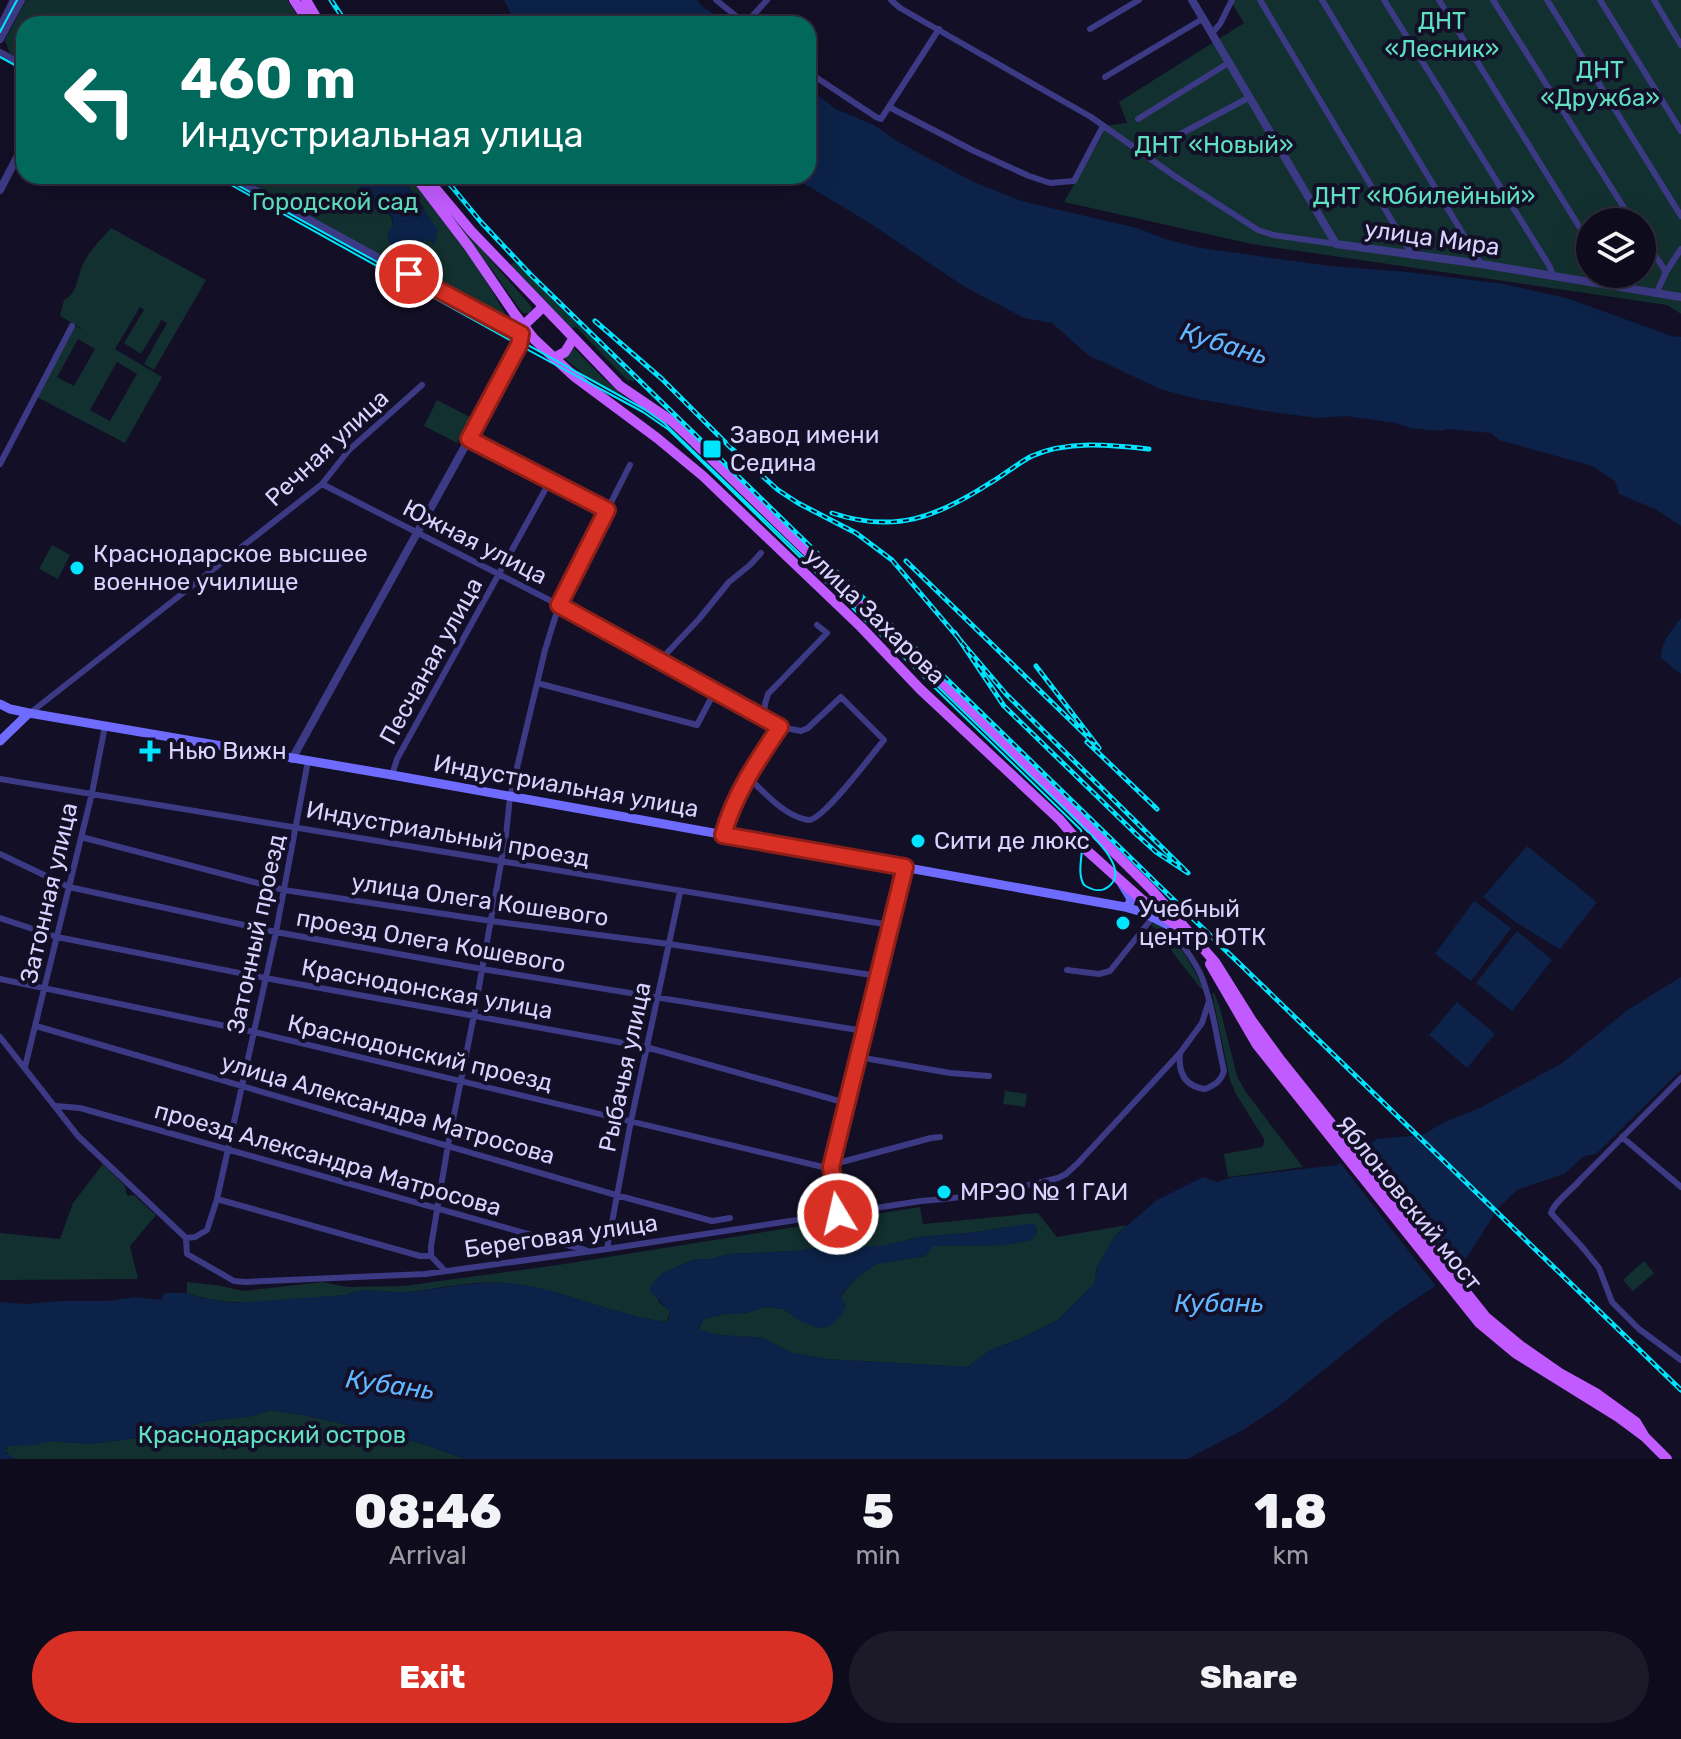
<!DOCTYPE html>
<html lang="en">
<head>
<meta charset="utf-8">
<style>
  body { margin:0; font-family:Rubik,sans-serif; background:#1c1929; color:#f1f3f6; height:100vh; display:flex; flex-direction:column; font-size:30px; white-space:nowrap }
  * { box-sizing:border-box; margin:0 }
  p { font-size:26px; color:#9b9ba3 }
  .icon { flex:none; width:44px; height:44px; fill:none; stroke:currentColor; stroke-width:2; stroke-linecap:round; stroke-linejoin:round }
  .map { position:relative; height:1459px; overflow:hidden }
  .side { display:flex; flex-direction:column; background:#0e0b1c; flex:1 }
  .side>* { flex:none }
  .hud { position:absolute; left:16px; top:16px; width:800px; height:168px; border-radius:24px; box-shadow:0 8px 32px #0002,0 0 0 2px #2e2b3b; background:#00695c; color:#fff; overflow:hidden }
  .buttons { position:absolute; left:1576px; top:208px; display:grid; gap:16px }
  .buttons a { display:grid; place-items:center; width:80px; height:80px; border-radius:50%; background:#0e0b1c; box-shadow:0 8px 32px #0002,0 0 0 2px #2e2b3b; font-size:40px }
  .pin { position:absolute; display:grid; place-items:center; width:68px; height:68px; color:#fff; margin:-34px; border:4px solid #fff; border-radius:50%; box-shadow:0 2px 8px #0007 }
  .me { position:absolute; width:88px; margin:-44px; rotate:351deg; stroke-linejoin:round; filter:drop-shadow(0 0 6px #0008) }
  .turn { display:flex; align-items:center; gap:28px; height:168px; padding:0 32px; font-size:36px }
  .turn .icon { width:104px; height:104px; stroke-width:2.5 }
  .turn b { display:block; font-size:56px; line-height:68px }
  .eta { display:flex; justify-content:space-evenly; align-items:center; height:136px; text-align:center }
  .eta b { font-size:48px; font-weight:800; line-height:56px }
  .button { display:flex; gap:16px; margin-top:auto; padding:16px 32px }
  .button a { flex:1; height:92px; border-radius:48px; background:#d93025; color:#fff; font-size:32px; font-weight:800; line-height:92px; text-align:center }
  .button a+a { background:#1c1929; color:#f1f3f6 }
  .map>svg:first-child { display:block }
</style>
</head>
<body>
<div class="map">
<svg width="1681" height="1459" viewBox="0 0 1681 1459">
  <rect width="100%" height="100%" fill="#130f26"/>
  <path fill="#12302f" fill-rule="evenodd" d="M26,0H287L303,24H24V62L10,54L5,40Z
    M1230,0H1681V314L1667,305L1252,244L1064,202L1103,134V126L1127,123L1119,102L1244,23ZM1590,222H1642V274H1590Z
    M235,176H350L351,179L357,181L361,187V198L363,200C380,210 403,212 387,236L391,244C404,245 414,242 426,238L431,240L433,244L424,208L401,176H409L478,267L510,322L507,324Z
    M448,210L529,304L532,308L530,313H523L521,311L492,270L447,211Z
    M111,228L206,280L154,370L144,364L167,323L159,319L161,321L141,354L124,343L144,310L140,307L115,349L162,377L125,443L37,397L75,326L84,330L60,316L64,300C76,294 76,284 80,272C85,254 99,242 111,228ZM78,339L95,349L74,386L57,377ZM117,362L137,374L110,421L90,410Z
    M514,262L636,381L627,380L576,327L568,329L510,266Z
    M574,348L601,376L625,397L587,377L564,358Z
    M437,400L470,417L457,443L424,426Z
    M52,545L70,555L58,579L39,569Z
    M1154,923H1158C1181,946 1189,959 1203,988L1201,989L1151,924Z
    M1212,993H1214L1219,1005L1237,1076L1245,1091L1303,1167L1228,1177L1224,1154L1262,1147L1264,1144V1139L1236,1094L1230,1080Z
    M1005,1091L1027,1094L1025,1107L1003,1104Z
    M103,1164L125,1186L126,1193L128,1196L134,1195L156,1215L130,1246L138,1279L0,1280V1233L60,1239L73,1203Z
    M920,1207L923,1224L1038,1213L1057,1237L1127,1225L1115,1236L1097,1267L1094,1284L1058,1320L1022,1338L991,1350L967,1367L826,1359L792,1353L763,1338L719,1335L699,1330L703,1319L725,1314L746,1313L765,1307L784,1309L800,1321L841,1296L856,1278L876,1264L925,1256L932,1246L1006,1245L1031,1240L1036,1234L1037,1228L1008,1227L977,1232L920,1237L882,1246H834L794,1251L729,1254L711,1259L693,1260L661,1274L658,1301L670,1311L667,1322C618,1316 572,1294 523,1285C482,1278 447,1288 407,1292C387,1294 364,1286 346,1295C296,1299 235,1311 187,1293V1282L216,1285L244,1291L323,1282L347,1287L404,1286L558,1265Z
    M1644,1261L1654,1273L1633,1291L1623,1280Z
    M270,1410L303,1415L384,1433L426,1445L465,1459H16L9,1456L6,1451L8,1446L50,1441L91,1444L144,1437L210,1421L252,1416Z"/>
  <path fill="#0c2248" d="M504,0H697L704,8L730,24H516Z
    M808,88L836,109L874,125L900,143L972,181L1021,201L1137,228L1168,240L1201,248L1330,266L1408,272L1504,284L1570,299L1671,336L1681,337V526L1655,509L1619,494L1615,481L1592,466L1499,440L1491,433L1448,429L1440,431L1410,428L1396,423L1346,416L1317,418L1265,411L1193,398L1160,389L1088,355L1052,323L1024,318L965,287L868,222L803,183L769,176H808Z
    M350,176H401L438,230L434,245L431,240L426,242L425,238L423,239L424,242H417L416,244C407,242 400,247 391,244L387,236C406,206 373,212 363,200C358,195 363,190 357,181L351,179Z
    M1681,618V674L1661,658C1660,643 1672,630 1681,618Z
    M1527,846L1597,902L1560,949L1515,922L1483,897Z
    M1474,901L1511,928L1471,981L1435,954Z
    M1517,931L1552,960L1512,1011L1476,983Z
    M1681,977V1070L1596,1154L1584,1156L1564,1174L1517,1190L1499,1207L1459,1270L1392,1315L1279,1406L1243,1430L1187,1459H465L426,1445L384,1433L303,1415L270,1410L252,1416L210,1421L144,1437L113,1441L91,1444L50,1441L35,1445L9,1446L6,1448V1453L16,1459H0V1302L26,1304L60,1301H109L136,1297L161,1300L164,1293H187L201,1298L234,1303L346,1295C364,1286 387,1294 406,1292C447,1289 482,1278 523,1285C572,1293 617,1316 667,1322L670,1316V1311L650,1292L652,1284L661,1274L693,1260L711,1259L729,1254L794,1251L834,1246H882L920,1237L977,1232L1034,1223L1037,1228L1036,1235L1031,1240L1006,1245L933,1246L925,1256L876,1264L856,1278L841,1295L846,1307L839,1318L828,1327L818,1328L800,1321L784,1309L765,1307L746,1313L725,1314L703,1319L699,1329L719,1335L763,1338L792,1353L826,1359L967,1367L991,1350L1022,1338L1058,1320L1094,1284L1097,1267L1115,1236L1157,1200L1203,1177L1217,1182L1234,1177L1337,1165L1357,1154L1377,1139L1422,1135L1445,1122L1482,1107L1562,1063L1629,1009Z
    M1457,1002L1495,1034L1467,1068L1429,1035Z"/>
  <path fill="#130f26" d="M1360,1147L1461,1273L1447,1284L1438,1289L1338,1160Z"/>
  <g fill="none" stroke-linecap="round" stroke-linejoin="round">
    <path stroke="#3d3a85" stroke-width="6" d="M716,0L746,24
      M891,0L900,8L1091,117L1176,177L1258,230L1273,235L1336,244
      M1260,0L1413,256
      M1322,0L1481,264
      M1384,0L1550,267L1553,276
      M1439,0L1590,244
      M1493,0L1633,222
      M1547,0L1681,216
      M1600,0L1681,131
      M1654,0L1681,45
      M745,24L767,0
      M1090,29L1139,0
      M1212,33L1220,24L1232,0
      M808,72L876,117L881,119L939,29
      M1105,77L1204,18
      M889,107L974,151L1029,176L1050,183L1074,181L1103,126
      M1138,119L1230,62
      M1143,154L1250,97
      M1642,236L1666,272
      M1656,294L1666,272L1681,249
      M469,439L607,510
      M0,464L72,326
      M322,484L559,605L780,727L801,731L808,728L841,697L884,740C873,753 822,822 808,820C784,816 765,793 748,777
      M661,661L666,654L699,619L729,582L750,565L761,553
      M537,683L697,725L715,691
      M30,713L322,484L349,450L422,385
      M764,717L765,704L768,694L827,633L817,625
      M392,775L397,759L550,481
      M0,779L890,925
      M723,835C734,795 757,761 780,727
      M81,837L284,890L491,921L669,944L878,976
      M0,854L69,887L276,932L482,969L864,1031
      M0,918L57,937L265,978L646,1047L846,1103
      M1169,927C1180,942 1192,956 1200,973C1212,1000 1217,1041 1224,1071C1221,1081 1215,1085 1205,1089C1184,1086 1178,1072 1180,1053
      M1067,970L1099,974L1110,971L1153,917
      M0,979L254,1032L823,1167L931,1138L940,1137
      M36,1026L616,1195L712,1221L730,1218
      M0,1037L78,1136L186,1238L187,1254L234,1281L245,1282L425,1274L607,1249L921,1201C968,1198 1013,1190 1058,1178L1066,1174L1078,1163L1180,1053L1202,1023L1209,1001
      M858,1057L950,1073L989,1076
      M25,1067L92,793L105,726
      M1681,1078L1581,1179C1572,1190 1555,1201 1551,1213L1583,1248L1599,1268L1612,1302L1639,1329L1681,1360
      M56,1106L80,1108L585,1250
      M1622,1137L1681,1187
      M217,1199L420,1256H431
      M838,1214L831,1167L905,867
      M186,1238L195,1237L207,1230L217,1199L276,932L308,761
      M607,1249L631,1121L680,892
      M445,1271L431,1256V1246L448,1145L474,1015L506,835L510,797L545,650L559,605L630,465"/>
    <path stroke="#3d3a85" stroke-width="8" d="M1192,0L1336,244L1481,264L1681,297
      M0,28L14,0
      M0,39L21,0
      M0,53L24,66
      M229,176L490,319L521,334
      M0,190L24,144
      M292,759L469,439L519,345L524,325"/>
    <path stroke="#6f6bff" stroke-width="9" d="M0,704L10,709L29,713L392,775L1125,907L1142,912L1178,930
      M0,741L29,713
      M1120,881L1131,899L1129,905L1125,907"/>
    <path stroke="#c25bff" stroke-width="10" d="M294,0L310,24
      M306,0L320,24
      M415,176L469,247L514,313L534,339L551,355L575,377L657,438L703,476L861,627L920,689L1060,820L1083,847L1141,899L1181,929
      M425,176L471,231L620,386L673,422L687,435L986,725L1151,889L1215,962L1252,1021L1279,1058L1486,1317L1521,1346L1560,1373L1596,1393L1636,1422L1645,1437
      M524,325L543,307
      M554,358L565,352L573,339
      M1210,964L1257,1045L1479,1323L1515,1353L1618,1417L1645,1437L1667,1459"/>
    <path stroke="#00e5ff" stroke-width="2" d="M0,32L17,0
      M0,57L24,70
      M215,176L519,345L643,412L669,430L1081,830C1086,850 1075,870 1084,885C1092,890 1100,893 1108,887C1134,868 1084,829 1071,815L664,423L644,409L221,176"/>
    <defs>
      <path id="rail" d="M331,0L347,24
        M443,176L481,222L530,274L1216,941L1681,1390
        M595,321L662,379L730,447L778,490L798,503L856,533L892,560L1006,694L1188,873L1156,852L1136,834L1004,706L955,633
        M832,513C895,534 937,517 990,483C1004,475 1018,463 1032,456C1069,440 1111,445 1149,449
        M906,561L1099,748L1036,666
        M1087,742L1157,809"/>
    </defs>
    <use href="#rail" stroke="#00e5ff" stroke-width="5"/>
    <use href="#rail" stroke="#130f26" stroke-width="2" stroke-dasharray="6" stroke-linecap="butt"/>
  </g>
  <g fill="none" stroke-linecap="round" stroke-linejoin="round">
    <defs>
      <path id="route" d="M409,274L521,334L519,345L469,439L607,510L559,605L780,727C757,761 734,795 723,835L905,867L831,1167L838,1214"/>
    </defs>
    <use href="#route" stroke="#8d1f18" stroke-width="20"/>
    <use href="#route" stroke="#d93025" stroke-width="14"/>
  </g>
  <g fill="#00e5ff" stroke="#130f26" stroke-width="3">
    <rect x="702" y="439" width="20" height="20" rx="4"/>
    <circle cx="77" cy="568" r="8"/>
    <path d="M146 739h8v8h8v8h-8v8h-8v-8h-8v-8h8z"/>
    <circle cx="918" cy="841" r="8"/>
    <circle cx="1123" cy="923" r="8"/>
    <circle cx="944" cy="1192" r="8"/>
  </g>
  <g text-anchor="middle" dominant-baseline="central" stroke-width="8" stroke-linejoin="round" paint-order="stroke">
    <g font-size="24" fill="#5fe0c0" stroke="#130f26">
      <text x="1442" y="21">ДНТ<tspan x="1442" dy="28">«Лесник»</tspan></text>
      <text x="1600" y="70">ДНТ<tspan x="1600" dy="28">«Дружба»</tspan></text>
      <text x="1214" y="145">ДНТ «Новый»</text>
      <text x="1424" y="196">ДНТ «Юбилейный»</text>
      <text x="335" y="202">Городской сад</text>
      <text x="272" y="1435">Краснодарский остров</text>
    </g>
    <g font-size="24" fill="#d9d4ff" stroke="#130f26">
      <text transform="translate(1432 238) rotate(8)">улица Мира</text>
      <text transform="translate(327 448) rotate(-43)">Речная улица</text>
      <text transform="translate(475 542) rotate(27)">Южная улица</text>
      <text transform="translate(875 616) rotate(44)">улица Захарова</text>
      <text transform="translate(431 661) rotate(-61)">Песчаная улица</text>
      <text transform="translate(566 786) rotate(10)">Индустриальная улица</text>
      <text transform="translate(448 834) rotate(10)">Индустриальный проезд</text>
      <text transform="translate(49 893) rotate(-77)">Затонная улица</text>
      <text transform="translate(480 900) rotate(8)">улица Олега Кошевого</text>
      <text transform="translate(256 934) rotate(-78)">Затонный проезд</text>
      <text transform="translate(431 941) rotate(10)">проезд Олега Кошевого</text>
      <text transform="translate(427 989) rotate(10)">Краснодонская улица</text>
      <text transform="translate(420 1053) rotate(13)">Краснодонский проезд</text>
      <text transform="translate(625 1067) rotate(-78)">Рыбачья улица</text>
      <text transform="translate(388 1109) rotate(16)">улица Александра Матросова</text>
      <text transform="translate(328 1159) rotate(16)">проезд Александра Матросова</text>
      <text transform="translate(1409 1203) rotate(51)">Яблоновский мост</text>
      <text transform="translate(561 1236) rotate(-8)">Береговая улица</text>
    </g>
    <g font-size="24" fill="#d9d4ff" stroke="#130f26" text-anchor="start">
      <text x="730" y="435">Завод имени<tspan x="730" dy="28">Седина</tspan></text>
      <text x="93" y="554">Краснодарское высшее<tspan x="93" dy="28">военное училище</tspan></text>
      <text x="168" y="751">Нью Вижн</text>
      <text x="934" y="841">Сити де люкс</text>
      <text x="1139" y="909">Учебный<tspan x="1139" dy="28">центр ЮТК</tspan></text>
      <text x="960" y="1192">МРЭО № 1 ГАИ</text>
    </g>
    <g font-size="26" font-style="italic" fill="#62b6ff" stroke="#130f26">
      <text transform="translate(1224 344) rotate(17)">Кубань</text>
      <text x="1219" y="1303">Кубань</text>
      <text transform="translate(390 1385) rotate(8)">Кубань</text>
    </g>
  </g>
</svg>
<div class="buttons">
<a><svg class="icon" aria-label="layers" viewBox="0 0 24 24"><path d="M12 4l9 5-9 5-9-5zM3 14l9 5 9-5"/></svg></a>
</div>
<div class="pin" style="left:409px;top:274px;background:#d93025"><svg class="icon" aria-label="arrive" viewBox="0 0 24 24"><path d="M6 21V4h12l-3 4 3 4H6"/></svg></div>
<svg class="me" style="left:838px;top:1214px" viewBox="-20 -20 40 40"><circle r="17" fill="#d93025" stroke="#fff" stroke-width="3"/><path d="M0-11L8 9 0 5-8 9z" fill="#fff"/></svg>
<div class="hud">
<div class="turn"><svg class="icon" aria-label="left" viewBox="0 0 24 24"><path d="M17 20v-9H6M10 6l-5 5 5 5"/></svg><div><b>460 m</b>Индустриальная улица</div></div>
</div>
</div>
<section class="side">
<div class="eta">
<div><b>08:46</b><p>Arrival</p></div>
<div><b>5</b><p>min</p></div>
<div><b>1.8</b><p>km</p></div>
</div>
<div class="button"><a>Exit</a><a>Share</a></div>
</section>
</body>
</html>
